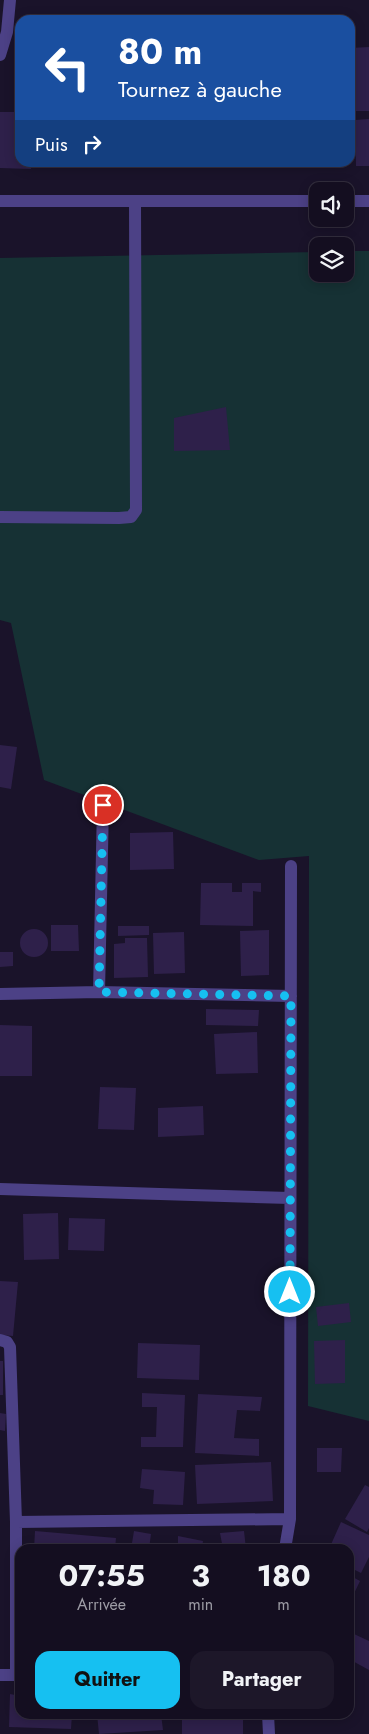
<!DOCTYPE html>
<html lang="fr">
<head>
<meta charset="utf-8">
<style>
  body { margin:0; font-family:Jost,sans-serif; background:#1d1729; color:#f1f3f6; height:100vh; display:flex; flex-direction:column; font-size:19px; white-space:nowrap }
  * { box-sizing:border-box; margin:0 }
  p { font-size:16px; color:#9d9ca5 }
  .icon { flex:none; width:28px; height:28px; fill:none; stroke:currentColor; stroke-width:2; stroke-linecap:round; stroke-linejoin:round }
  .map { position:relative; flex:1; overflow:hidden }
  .drawer { position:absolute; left:15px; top:1544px; width:339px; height:175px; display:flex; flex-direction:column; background:#140e20; border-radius:15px; box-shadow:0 2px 12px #0003,0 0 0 1px #332e3e }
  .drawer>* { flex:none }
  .guide { position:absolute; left:15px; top:15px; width:340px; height:152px; border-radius:15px; box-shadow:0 2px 12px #0003,0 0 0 1px #332e3e; background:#1a4fa0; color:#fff; overflow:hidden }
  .buttons { position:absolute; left:309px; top:182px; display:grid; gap:10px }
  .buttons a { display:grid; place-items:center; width:45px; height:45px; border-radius:10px; background:#140e20; box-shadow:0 2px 12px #0003,0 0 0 1px #332e3e; font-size:25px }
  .pin { position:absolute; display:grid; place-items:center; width:42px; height:42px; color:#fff; margin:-21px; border:2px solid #fff; border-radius:50%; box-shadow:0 1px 5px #0007 }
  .me { position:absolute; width:55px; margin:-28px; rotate:0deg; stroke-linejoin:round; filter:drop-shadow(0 0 4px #0008) }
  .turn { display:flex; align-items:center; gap:18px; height:105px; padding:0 20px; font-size:22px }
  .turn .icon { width:65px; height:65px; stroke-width:2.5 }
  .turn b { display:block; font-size:35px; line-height:42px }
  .then { display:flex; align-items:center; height:48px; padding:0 20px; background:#0003; gap:10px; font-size:19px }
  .eta { display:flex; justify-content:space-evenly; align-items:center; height:85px; text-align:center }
  .eta b { font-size:30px; font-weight:700; line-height:35px }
  .cta { display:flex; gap:10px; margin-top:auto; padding:10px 20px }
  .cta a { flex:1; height:58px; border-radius:15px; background:#16c0f1; color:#111; font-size:20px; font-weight:700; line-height:58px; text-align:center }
  .cta a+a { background:#1d1729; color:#f1f3f6 }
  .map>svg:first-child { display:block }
</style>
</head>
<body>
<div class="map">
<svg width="369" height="1734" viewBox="0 0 369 1734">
  <rect width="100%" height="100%" fill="#1a132a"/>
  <path fill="#163134" d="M345,251H369V1421L308,1406L309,856L259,860L44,780L11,623L0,620V258L317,252L318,274H345Z"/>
  <path fill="#2e204a" d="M369,47V111H350V48Z
    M0,112H20V162H31V169L0,168Z
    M369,119V166H356L355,120Z
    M226,407L230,450L174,451V418Z
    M0,745L17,747L11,789L0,787Z
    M173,832L174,869L130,870V833Z
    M201,883H232V892H242V883H261V892L253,891V926L200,925Z
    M51,925H78L79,951H51Z
    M118,926H149V935L118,936Z
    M20 943a14 14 0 1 1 28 0a14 14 0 1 1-28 0Z
    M269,930V975L241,976L240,931Z
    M184,932L185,973L154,974L153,933Z
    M125,938H147L148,977L114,978V944L125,943Z
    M0,952H13V966L0,967Z
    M206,1009L259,1010L258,1026L206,1025Z
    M0,1025L32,1026V1076H0Z
    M257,1032L258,1073L216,1074L214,1034Z
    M100,1087L136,1088L134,1130L98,1129Z
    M203,1106L204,1135L158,1137V1108Z
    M58,1213L59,1259L24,1260L23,1214Z
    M69,1218L105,1219L104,1251L68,1250Z
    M0,1281L18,1282L13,1336L0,1335Z
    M349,1303L351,1322L318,1326L316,1307Z
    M345,1340V1383L315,1384L314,1341Z
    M138,1343L200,1345L199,1380L137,1378Z
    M0,1361H3V1395H0Z
    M142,1393L185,1395L183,1447H141V1437H156L157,1407H142Z
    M198,1394L262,1397L260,1411L237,1410L234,1438L259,1439V1456L195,1453Z
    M0,1413L6,1414L5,1431L0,1430Z
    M317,1448H342L341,1472H317Z
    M271,1462L273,1501L197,1504L195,1465Z
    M142,1469L185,1472L183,1505L153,1504L154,1490L140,1488Z
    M365,1485L369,1487V1528L367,1532L345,1519Z
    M341,1522L369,1535V1557L361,1573L349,1567V1549H329Z
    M35,1531L116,1538L115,1549H34Z
    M134,1531L151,1534L149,1549H131Z
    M244,1531L246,1549H223L220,1533Z
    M178,1536L203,1541L202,1549H178Z
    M349,1575L360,1581L349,1604Z
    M354,1634L369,1641V1670L349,1659V1644Z
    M10,1694L20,1696V1714H72L71,1729L9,1727Z
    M97,1714H161L163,1730L99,1734Z
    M182,1714H243V1734H182Z"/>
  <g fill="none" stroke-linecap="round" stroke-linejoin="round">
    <path stroke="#4c4186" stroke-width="12" d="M0,55L7,32L10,0
      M0,201H318
      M345,201H369
      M0,517L119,518L131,517L136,510L135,201
      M99,992L103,805
      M0,994L99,992L291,996
      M0,1189L290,1198
      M0,1340L7,1342L10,1347L16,1522V1675
      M16,1522L290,1519
      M285,1549L290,1519L291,866
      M0,1675H20
      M268,1714L269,1734"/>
  </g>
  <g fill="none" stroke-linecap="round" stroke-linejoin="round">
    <path stroke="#16c0f1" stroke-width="9" stroke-dasharray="0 16.2" d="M103,805L99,992L291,996L290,1292"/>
  </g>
</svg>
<div class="buttons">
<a><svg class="icon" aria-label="sound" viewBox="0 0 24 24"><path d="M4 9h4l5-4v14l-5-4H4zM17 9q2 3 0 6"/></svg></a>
<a><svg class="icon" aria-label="layers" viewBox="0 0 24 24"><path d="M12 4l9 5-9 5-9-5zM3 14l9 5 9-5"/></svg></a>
</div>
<div class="pin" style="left:103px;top:805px;background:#d93025"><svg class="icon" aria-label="arrive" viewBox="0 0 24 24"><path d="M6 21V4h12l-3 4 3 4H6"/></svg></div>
<svg class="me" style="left:290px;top:1292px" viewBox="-20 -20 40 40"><circle r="17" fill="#16c0f1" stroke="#fff" stroke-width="3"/><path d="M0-11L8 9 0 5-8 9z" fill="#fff"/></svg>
<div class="guide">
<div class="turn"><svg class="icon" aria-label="left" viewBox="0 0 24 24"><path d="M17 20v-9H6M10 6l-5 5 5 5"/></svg><div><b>80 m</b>Tournez à gauche</div></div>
<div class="then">Puis<svg class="icon" aria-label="right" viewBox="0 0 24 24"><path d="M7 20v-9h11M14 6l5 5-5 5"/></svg></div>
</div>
<section class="drawer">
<div class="eta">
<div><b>07:55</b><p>Arrivée</p></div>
<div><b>3</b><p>min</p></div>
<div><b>180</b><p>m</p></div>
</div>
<div class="cta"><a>Quitter</a><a>Partager</a></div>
</section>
</div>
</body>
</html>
